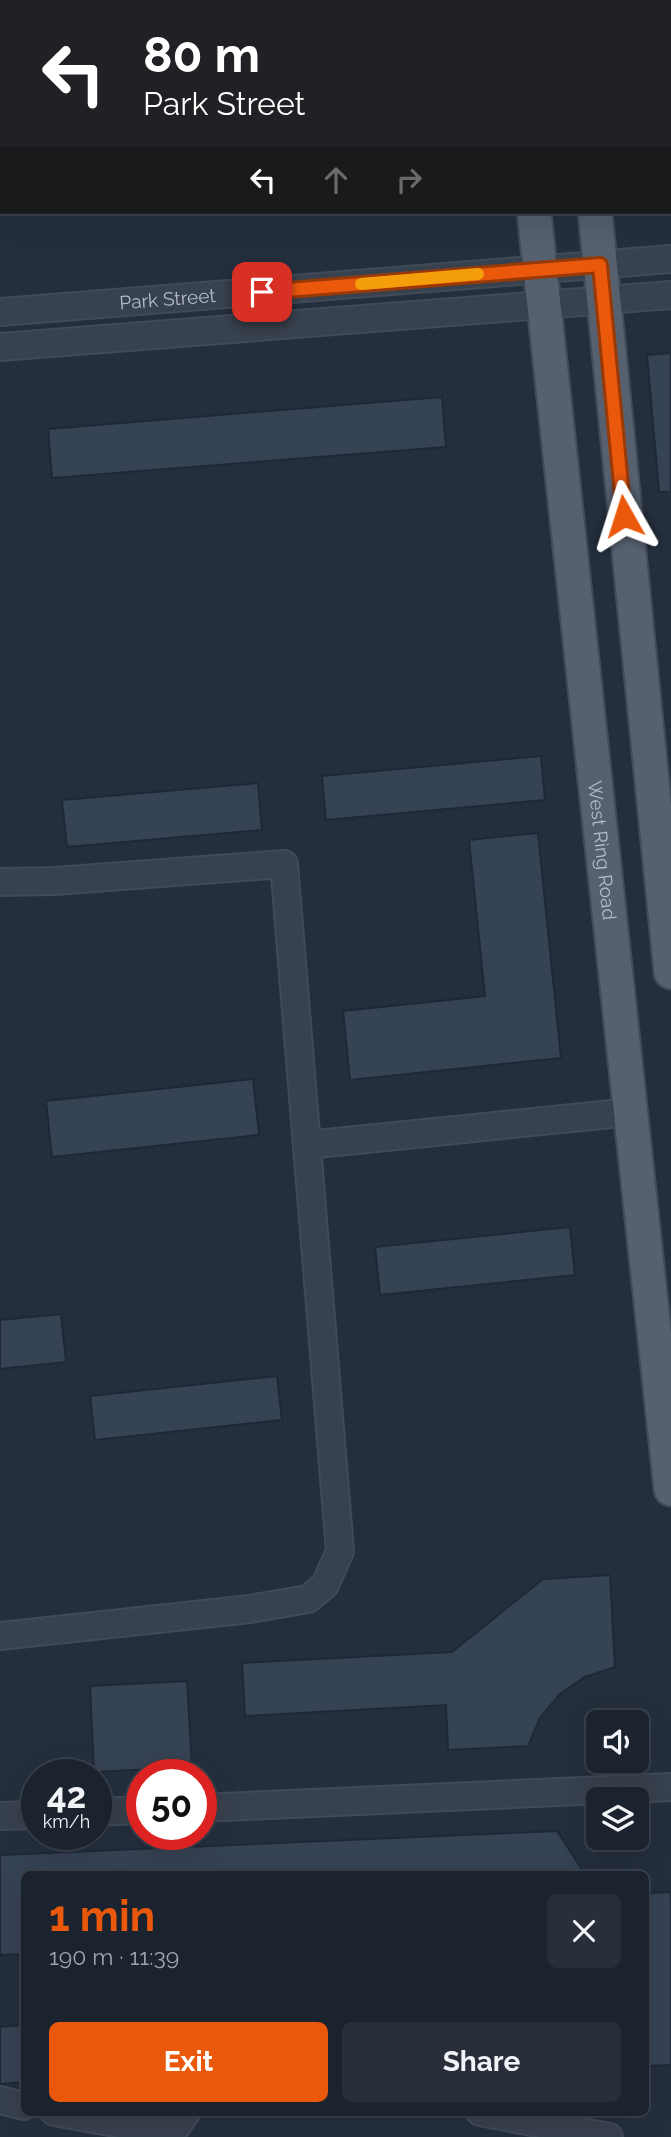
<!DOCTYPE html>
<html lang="en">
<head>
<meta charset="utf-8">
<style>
  body { margin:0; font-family:Raleway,sans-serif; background:#282f3a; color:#f1f3f6; height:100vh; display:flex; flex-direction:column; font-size:26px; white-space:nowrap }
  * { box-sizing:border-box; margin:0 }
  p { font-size:23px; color:#a0a4aa }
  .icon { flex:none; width:38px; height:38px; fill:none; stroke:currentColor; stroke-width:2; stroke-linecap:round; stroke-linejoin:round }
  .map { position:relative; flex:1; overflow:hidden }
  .sheet { position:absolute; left:21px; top:1871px; width:628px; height:245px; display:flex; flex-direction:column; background:#1b232e; border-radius:10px; box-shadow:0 7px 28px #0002,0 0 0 2px #39404a }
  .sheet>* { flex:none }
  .guide { position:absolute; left:0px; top:0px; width:672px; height:214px; box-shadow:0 7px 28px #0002,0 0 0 2px #39404a; background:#202124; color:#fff; overflow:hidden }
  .buttons { position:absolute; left:586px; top:1710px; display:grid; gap:14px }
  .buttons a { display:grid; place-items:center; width:63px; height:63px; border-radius:10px; background:#1b232e; box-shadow:0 7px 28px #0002,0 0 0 2px #39404a; font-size:35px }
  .speed { position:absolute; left:21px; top:1759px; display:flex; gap:14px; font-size:35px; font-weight:700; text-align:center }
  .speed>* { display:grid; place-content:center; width:91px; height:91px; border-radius:50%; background:#1b232e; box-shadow:0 7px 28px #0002,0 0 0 2px #39404a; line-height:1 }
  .speed small { font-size:18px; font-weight:400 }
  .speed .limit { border:10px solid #d22; background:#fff; color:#111 }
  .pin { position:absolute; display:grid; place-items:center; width:60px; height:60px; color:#fff; margin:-30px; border-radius:14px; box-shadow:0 4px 10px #0006 }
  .me { position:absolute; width:77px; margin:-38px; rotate:354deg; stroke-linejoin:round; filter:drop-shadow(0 0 5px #0008) }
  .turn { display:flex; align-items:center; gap:24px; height:147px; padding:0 28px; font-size:32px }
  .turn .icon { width:91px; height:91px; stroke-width:2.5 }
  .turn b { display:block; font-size:49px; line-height:60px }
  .lanes { display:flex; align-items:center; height:66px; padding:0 28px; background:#0003; justify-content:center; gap:35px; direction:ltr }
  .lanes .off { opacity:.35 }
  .round { display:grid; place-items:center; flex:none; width:74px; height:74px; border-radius:10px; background:#282f3a }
  .summary { display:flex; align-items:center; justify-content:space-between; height:119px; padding:0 28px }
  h1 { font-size:42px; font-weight:700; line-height:52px; color:#ea580c }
  .cta { display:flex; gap:14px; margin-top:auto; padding:14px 28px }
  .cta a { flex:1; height:80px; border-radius:10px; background:#ea580c; color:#fff; font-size:28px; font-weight:700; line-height:80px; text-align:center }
  .cta a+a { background:#282f3a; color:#f1f3f6 }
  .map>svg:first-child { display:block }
</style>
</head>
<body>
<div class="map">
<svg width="671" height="2137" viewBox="0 0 671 2137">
  <rect width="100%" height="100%" fill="#242f3e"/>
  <path fill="#364354" stroke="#1f2835" stroke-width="2" d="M671,353V492H659L647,355Z
    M442,397L446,447L52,478L48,429Z
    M541,756L545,800L326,820L322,776Z
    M258,783L262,830L67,847L62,800Z
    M538,833L561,1058L350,1080L343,1011L485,996L469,840Z
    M253,1079L259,1135L52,1157L46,1101Z
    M570,1227L575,1275L380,1295L375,1247Z
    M61,1314L66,1362L0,1369V1320Z
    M277,1376L282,1420L95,1440L90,1396Z
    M610,1575L615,1667L585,1677L560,1694L540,1718L528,1746L448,1750L446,1705L245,1716L242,1663L452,1652L543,1579Z
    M187,1681L192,1767L94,1772L90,1686Z
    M557,1831L585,1874H24V1954L0,1955V1855Z
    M671,1892V2065L646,2066V1893Z
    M24,2025V2082L0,2084V2027Z"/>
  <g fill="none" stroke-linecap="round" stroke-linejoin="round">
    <defs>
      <g id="minor">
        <path id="s1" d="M0,312L671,259"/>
        <path d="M0,347L671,295"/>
        <path d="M0,882L55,881L284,864L340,1551L325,1585L308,1599L250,1609L0,1636"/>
        <path d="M307,1145L631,1112"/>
        <path d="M201,1808L671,1787"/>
        <path d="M96,1812L142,1810"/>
        <path d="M0,1816L37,1815"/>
        <path d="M0,2100L24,2106"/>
        <path d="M54,2112L171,2133"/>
        <path d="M480,2112L609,2137"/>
        <path d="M169,2137L187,2112"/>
      </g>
      <g id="major">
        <path d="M514,0V2"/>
        <path d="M573,0V2"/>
        <path id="s2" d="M534,212L671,1489"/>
        <path d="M595,212L671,972"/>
      </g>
    </defs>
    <use href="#minor" stroke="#414a57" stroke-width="30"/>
    <use href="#major" stroke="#414a57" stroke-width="37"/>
    <use href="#minor" stroke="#38414e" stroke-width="26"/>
    <use href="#major" stroke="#56606e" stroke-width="33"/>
  </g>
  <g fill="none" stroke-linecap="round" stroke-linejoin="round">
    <defs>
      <path id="route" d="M262,292L600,265L624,516"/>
    </defs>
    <use href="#route" stroke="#983908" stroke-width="18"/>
    <use href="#route" stroke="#ea580c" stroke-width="12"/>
    <path stroke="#f59e0b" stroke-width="12" d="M361,284L478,274"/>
  </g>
  <g text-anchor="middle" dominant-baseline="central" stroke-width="7" stroke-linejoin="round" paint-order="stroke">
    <g font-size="19" fill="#b4bcc9" stroke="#1d2633">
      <text stroke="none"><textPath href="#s1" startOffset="168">Park Street</textPath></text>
      <text stroke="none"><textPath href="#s2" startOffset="642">West Ring Road</textPath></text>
    </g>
  </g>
</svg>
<div class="buttons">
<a><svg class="icon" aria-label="sound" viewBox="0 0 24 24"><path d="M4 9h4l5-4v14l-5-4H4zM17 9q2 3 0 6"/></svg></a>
<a><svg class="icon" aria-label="layers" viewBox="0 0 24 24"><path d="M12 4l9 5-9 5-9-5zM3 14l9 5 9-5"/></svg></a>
</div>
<div class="speed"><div>42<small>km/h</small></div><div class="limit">50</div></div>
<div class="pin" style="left:262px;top:292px;background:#d93025"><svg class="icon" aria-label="arrive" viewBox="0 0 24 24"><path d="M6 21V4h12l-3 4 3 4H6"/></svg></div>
<svg class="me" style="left:624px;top:516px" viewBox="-20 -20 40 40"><path d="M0-17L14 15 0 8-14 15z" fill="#ea580c" stroke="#fff" stroke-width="4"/></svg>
<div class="guide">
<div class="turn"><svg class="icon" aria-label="left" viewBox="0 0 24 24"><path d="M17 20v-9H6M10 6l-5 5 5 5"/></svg><div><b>80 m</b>Park Street</div></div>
<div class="lanes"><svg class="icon" aria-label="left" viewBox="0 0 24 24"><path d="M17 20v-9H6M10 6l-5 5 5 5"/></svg><svg class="icon off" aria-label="ahead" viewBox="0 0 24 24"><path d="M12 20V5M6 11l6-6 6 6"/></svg><svg class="icon off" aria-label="right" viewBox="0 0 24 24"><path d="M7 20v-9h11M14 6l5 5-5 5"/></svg></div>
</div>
<section class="sheet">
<div class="summary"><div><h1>1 min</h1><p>190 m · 11:39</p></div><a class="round"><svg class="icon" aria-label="close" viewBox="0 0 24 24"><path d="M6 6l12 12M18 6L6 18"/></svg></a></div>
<div class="cta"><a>Exit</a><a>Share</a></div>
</section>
</div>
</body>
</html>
